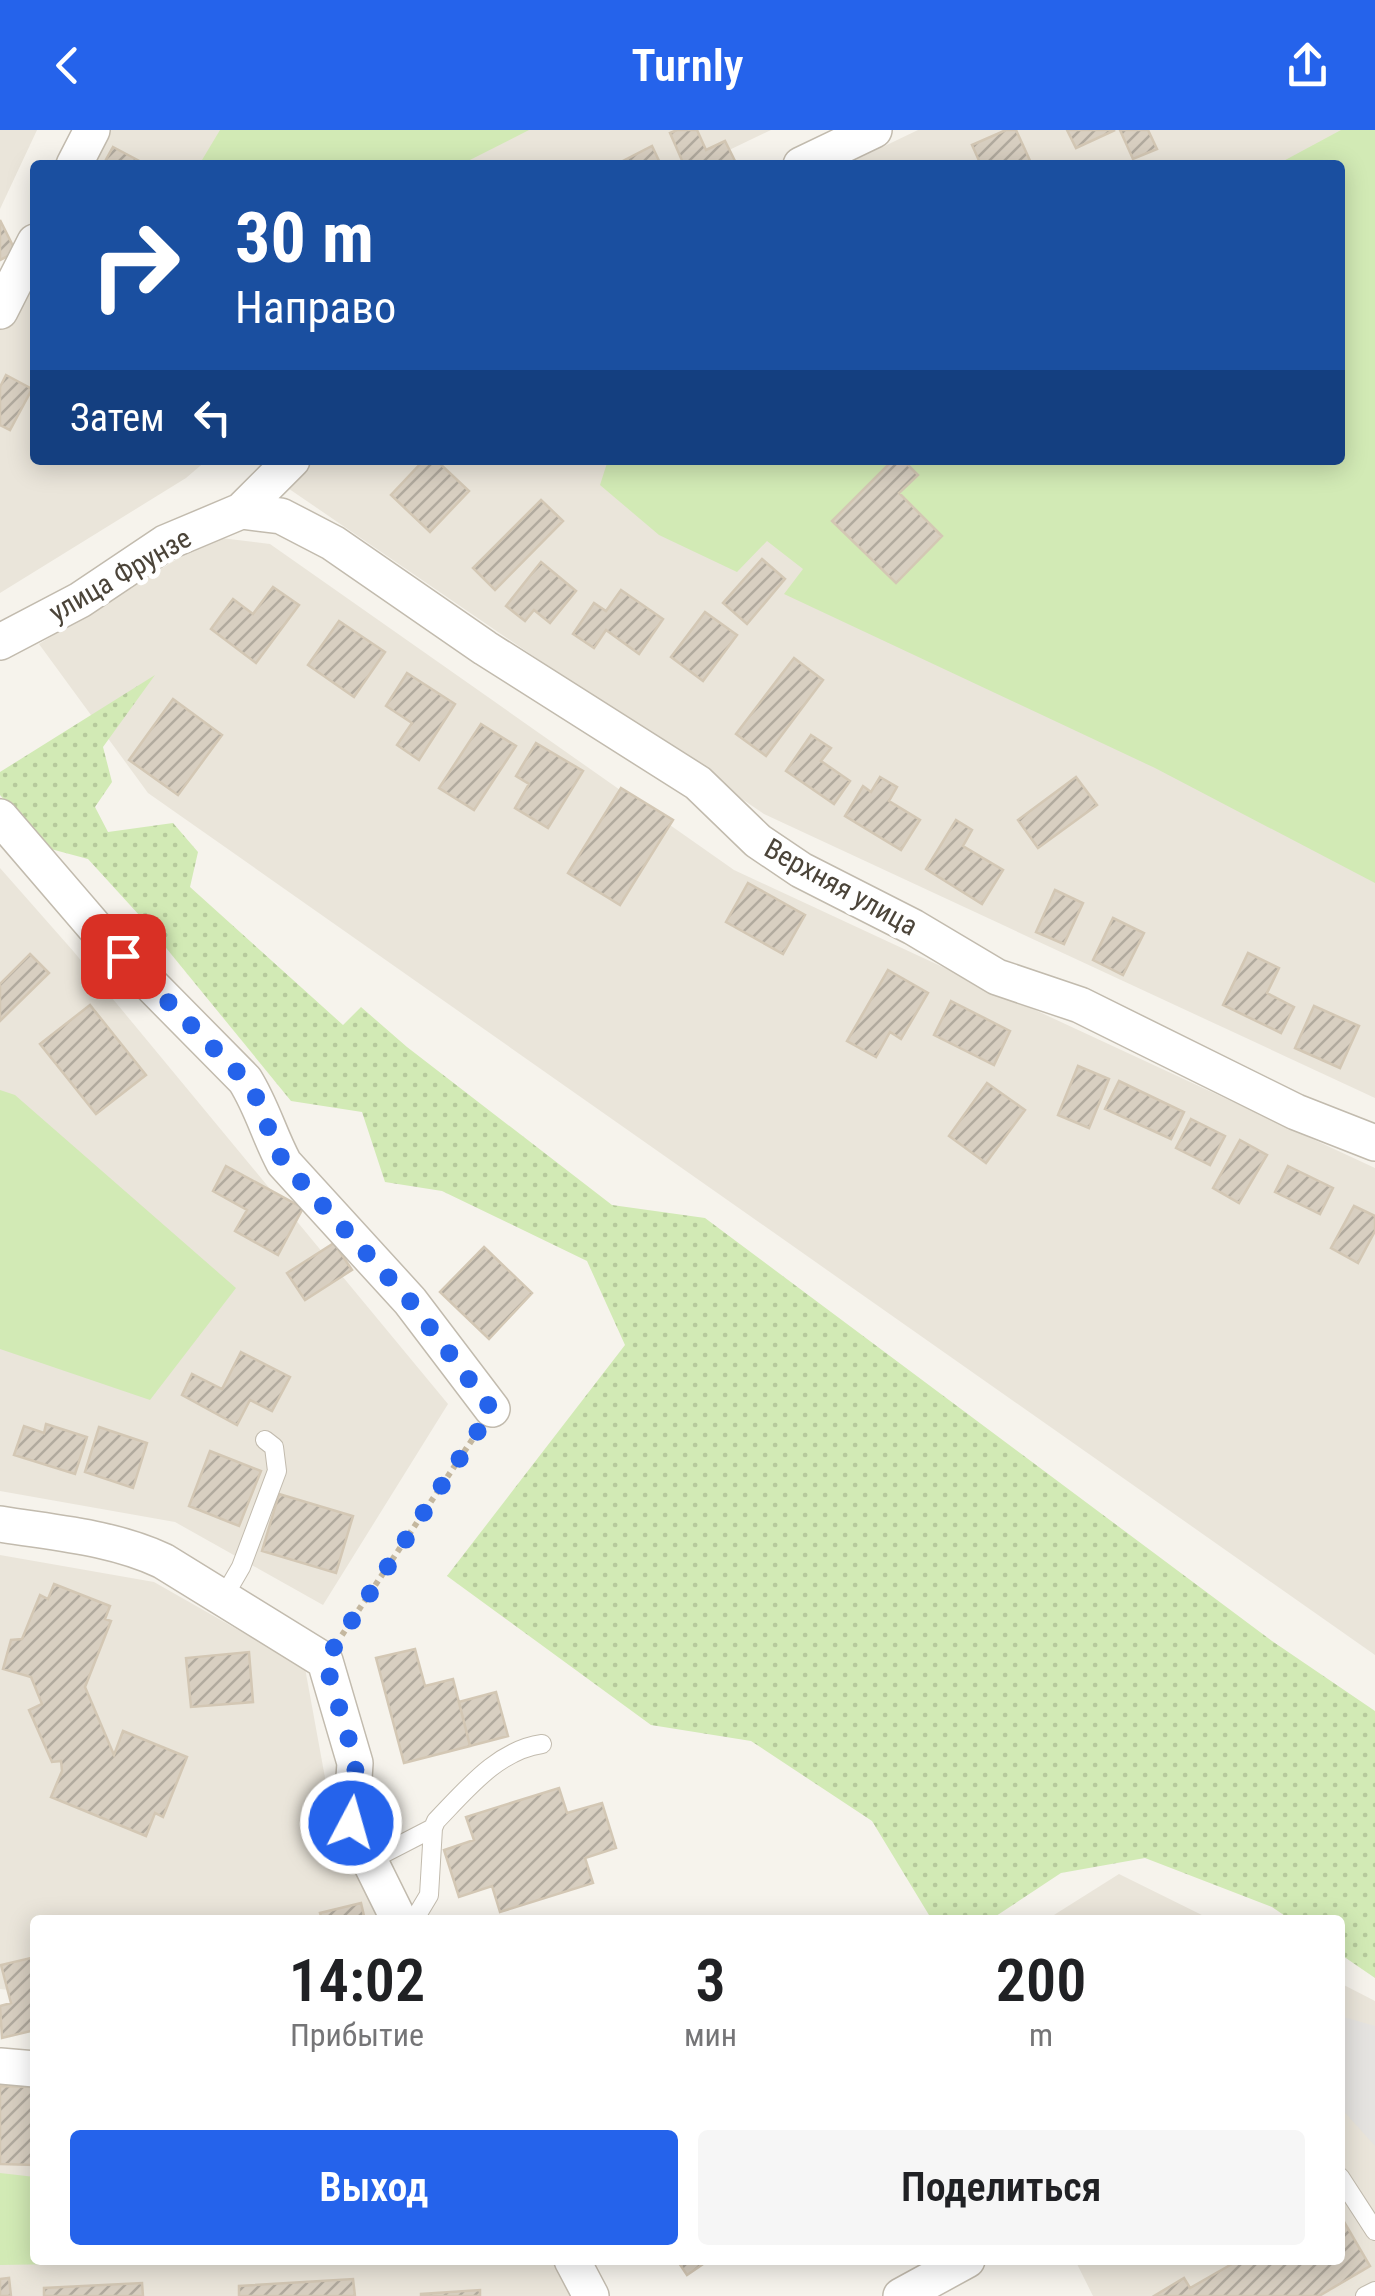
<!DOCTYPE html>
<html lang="ru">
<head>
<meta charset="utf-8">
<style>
  body { margin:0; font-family:"Roboto Condensed",sans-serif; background:#f6f6f6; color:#202124; height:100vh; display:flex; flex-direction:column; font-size:38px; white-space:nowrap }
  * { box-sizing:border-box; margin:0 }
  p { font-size:32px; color:#757577 }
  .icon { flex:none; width:55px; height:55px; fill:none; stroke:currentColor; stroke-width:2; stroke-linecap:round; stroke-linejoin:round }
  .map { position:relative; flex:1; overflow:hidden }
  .side { position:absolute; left:30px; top:1785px; width:1315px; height:350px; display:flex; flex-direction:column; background:#fff; border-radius:10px; box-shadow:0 5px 25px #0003 }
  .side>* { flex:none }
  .hud { position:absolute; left:30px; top:30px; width:1315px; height:305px; border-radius:10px; box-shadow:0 5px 25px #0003; background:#1a4fa0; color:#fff; overflow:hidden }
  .pin { position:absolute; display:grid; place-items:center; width:85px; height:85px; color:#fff; margin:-42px; border-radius:20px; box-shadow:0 5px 15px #0006 }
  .me { position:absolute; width:110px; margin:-55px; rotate:6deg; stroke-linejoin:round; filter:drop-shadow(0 0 8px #0008) }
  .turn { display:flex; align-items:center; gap:35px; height:210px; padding:0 40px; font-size:45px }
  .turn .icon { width:130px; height:130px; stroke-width:2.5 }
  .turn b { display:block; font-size:70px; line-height:85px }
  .then { display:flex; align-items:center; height:95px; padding:0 40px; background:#0003; gap:20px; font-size:38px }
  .eta { display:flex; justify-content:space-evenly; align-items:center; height:170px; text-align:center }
  .eta b { font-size:60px; font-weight:600; line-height:70px }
  .primary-button { display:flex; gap:20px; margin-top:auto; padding:20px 40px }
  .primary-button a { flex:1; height:115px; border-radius:10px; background:#2563eb; color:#fff; font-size:40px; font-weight:600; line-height:115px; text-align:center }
  .primary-button a+a { background:#f6f6f6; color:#202124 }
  header { display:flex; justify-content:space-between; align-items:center; height:130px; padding:0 40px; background:#2563eb; color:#fff; font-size:45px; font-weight:600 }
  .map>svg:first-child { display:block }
</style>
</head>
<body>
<header><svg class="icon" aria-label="back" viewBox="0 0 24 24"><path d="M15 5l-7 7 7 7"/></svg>Turnly<svg class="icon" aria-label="share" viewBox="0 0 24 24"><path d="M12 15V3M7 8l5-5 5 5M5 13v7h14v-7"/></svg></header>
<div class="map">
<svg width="1375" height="2166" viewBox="0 0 1375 2166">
  <defs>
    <pattern id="grass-dots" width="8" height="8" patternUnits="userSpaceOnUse" patternTransform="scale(2.5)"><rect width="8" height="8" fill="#d2eab5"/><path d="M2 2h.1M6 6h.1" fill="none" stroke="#b6ca9c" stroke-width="1.8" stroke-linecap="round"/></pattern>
    <pattern id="building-hatch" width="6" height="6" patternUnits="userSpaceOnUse" patternTransform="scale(2.5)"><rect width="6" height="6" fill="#d8cfc1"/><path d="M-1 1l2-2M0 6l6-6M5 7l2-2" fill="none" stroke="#b1aa9e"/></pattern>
  </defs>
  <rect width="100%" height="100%" fill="#f6f3ec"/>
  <path fill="#eae5da" d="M0,0H37L0,79Z
    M100,0H771L698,35H82Z
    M918,0H1375V968L764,684L279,352L304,330H1340V35H845Z
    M35,125V330H207L186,348L0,463V193Z
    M213,407L270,414L734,740L1375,1038V1525L148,663L39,514Z
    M0,738L74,822L448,1274L323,1475L175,1392L0,1361Z
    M0,1425L154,1452L305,1538L334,1697L380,1790H35V1863L0,1859Z
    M1119,1744L1212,1790H1046Z
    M1340,1853L1375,1871V2166H1093L1075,2130H1340Z
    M0,1925L35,1929V2130H589V2166H0Z"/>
  <path fill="url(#grass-dots)" d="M155,545L103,617L112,652L95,677L108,702L173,693L198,722L190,757L343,895L361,877L407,917L612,1075L705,1088L1272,1511L1375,1581V1848L1340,1824V1790H1291L1272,1777L1145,1728L1061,1743L990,1790H932L872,1691L751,1611L651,1595L447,1446L625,1215L587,1131L442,1061L385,1052L362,982L291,971L140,786L88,729L47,718L0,665V642Z"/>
  <path fill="#d2eab5" d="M220,0H529L460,35H199Z
    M1341,0H1375V753L1155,638L784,464L803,439L767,411L737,442L659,405L600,355L608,330H1340V35H1276Z
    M0,960L15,965L236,1158L150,1270L0,1219Z
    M0,2043L35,2047V2130H298L0,2135Z"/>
  <path fill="#e5e3e0" d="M1340,1886L1375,1896V2016L1340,1977Z"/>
  <path fill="url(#building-hatch)" stroke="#d3c7b4" stroke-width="2.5" d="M677,0H697L706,20L725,11L736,33L684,35L670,3Z
    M1006,0H1016L1032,35H981L972,15Z
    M1067,0H1115L1076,18Z
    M1120,0H1148L1157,19L1133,29Z
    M652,16L661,35H623L621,32Z
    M113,17L147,35H103Z
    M0,90L16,122L0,130Z
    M6,245L32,259L10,300L0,295V257Z
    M424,330H436L469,361L430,402L391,365Z
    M893,330H903L918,345L899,363L942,406L896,453L832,391Z
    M541,370L563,391L495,460L473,438Z
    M762,429L785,449L747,494L723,473Z
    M541,432L576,461L550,493L534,480L525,491L506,476Z
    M273,457L299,475L256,533L211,499L233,469L253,484Z
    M621,460L663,489L639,524L606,500L594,518L573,504L594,473L606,481Z
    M705,482L737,505L703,551L671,527Z
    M339,491L385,522L354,567L308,535Z
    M794,528L823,550L766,626L736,604Z
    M407,543L455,574L419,630L397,615L412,593L386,576Z
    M173,569L222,605L178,665L129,630Z
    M481,594L516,616L474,680L439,658Z
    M811,605L831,618L821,631L850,651L834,674L786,641Z
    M536,613L583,641L548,698L515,678L529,654L516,646Z
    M880,647L897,657L889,671L920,690L901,720L845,686L863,656L871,662Z
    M1076,647L1097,675L1038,718L1018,690Z
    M621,658L673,690L620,775L568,743Z
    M956,690L972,700L963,716L1003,740L982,774L926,739Z
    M748,753L805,785L783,824L726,792Z
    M1055,760L1083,773L1064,814L1036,802Z
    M1113,788L1144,803L1123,845L1093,830Z
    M1248,823L1279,838L1267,863L1294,877L1281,903L1223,875Z
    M30,824L49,843L0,891V854Z
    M888,840L928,863L901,909L890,902L876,927L847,911Z
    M951,871L1010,901L994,935L934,905Z
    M90,875L146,945L96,984L40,914Z
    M1314,876L1359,896L1340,938L1295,918Z
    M1078,936L1109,949L1089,998L1058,985Z
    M1119,951L1184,982L1171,1009L1105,979Z
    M987,953L1025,980L986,1033L949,1006Z
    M1191,989L1225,1006L1210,1035L1176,1018Z
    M1240,1010L1267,1025L1239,1073L1213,1058Z
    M226,1036L303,1078L278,1125L235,1101L247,1080L213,1061Z
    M1288,1036L1333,1058L1320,1084L1275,1062Z
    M1354,1076L1375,1086V1101L1358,1133L1331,1118Z
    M334,1113L352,1140L305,1170L287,1143Z
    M484,1117L532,1163L489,1209L440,1162Z
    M241,1222L290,1247L272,1281L250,1270L237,1295L182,1265L192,1244L222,1259Z
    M46,1294L87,1307L75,1344L14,1325L24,1296L44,1303Z
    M99,1297L147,1313L133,1358L85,1342Z
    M210,1321L261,1341L239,1396L189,1376Z
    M279,1364L353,1386L336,1443L262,1421Z
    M54,1454L110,1476L105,1489L111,1491L85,1557L114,1625L123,1601L187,1627L163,1687L155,1683L146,1706L51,1667L62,1641L61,1631L52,1632L29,1580L42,1574L31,1547L3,1539L11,1510L22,1509L40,1465L48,1469Z
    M415,1519L425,1556L453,1549L470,1616L404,1633L376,1528Z
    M249,1522L253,1572L191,1577L186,1528Z
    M496,1562L508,1606L470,1616L459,1572Z
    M559,1658L567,1683L602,1673L616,1718L585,1728L593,1753L500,1782L492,1756L459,1767L444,1720L474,1710L466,1687Z
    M361,1773L365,1790H322L320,1783Z
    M35,1827V1900L2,1908L0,1876L11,1873L1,1835Z
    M0,1956L35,1957V2035L0,2034Z
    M1340,2085L1370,2136L1319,2166H1154L1184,2148L1190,2158L1239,2130H1340Z
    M677,2130H709L687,2145Z
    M9,2148L11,2166H0V2149Z
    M353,2149L355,2166H239V2156Z
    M142,2153L143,2166H44V2158Z
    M480,2160V2166H421V2164Z"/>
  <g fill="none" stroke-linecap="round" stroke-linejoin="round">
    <defs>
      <path id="lane" d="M223,1468L241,1437L277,1341L274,1317L265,1310
        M369,1731L433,1698
        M414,1790L429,1765L433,1698L436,1691C466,1660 498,1620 542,1614
        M1340,2047L1375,2101
        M1365,2166L1375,2161"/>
      <path id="street" d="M74,35L92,0
        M801,35L874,0
        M0,181L35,112
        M241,381L281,386L333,413L485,518L698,653L758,711L801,740L913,797L997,847L1080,875L1296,982L1375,1013
        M0,512L80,470L165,413L241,381L292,330
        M0,687L98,801L245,950C262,977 269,1005 284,1033L410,1171L492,1279
        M0,1394C55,1403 112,1407 163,1431L325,1531L355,1633L351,1693L399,1790
        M0,1936L35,1939
        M572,2130L591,2166
        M901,2166L967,2130"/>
    </defs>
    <use href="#lane" stroke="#c2bbae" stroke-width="20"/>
    <use href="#street" stroke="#c2bbae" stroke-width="38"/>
    <path stroke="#c4b79f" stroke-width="6" stroke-dasharray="5 5" stroke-linecap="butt" d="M342,1505L474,1307"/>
    <use href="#lane" stroke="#fff" stroke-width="18"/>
    <use href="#street" stroke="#fff" stroke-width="35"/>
  </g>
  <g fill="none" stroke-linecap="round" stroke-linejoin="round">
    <path stroke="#2563eb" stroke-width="18" stroke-dasharray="0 32.4" d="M123,826L245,950L261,975L272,1010L284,1033L410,1171L492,1280L325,1531L356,1633L351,1693"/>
  </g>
  <g text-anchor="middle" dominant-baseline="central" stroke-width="10" stroke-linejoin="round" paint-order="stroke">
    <g font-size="28" fill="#4b4439" stroke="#fff">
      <text transform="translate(120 445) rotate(-30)">улица Фрунзе</text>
      <text transform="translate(841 757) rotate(29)">Верхняя улица</text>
    </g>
  </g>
</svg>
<div class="pin" style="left:123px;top:826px;background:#d93025"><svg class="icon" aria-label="arrive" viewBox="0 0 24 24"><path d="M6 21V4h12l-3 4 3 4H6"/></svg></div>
<svg class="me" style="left:351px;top:1693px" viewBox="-20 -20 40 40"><circle r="17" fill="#2563eb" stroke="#fff" stroke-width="3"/><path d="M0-11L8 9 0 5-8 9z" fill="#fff"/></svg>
<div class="hud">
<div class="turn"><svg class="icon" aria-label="right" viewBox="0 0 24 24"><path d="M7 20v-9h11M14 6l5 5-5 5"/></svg><div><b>30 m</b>Направо</div></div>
<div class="then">Затем<svg class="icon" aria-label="left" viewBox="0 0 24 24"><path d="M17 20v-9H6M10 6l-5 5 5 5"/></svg></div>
</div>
<section class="side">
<div class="eta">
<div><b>14:02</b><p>Прибытие</p></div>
<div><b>3</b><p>мин</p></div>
<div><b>200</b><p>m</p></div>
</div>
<div class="primary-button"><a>Выход</a><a>Поделиться</a></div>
</section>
</div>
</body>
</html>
